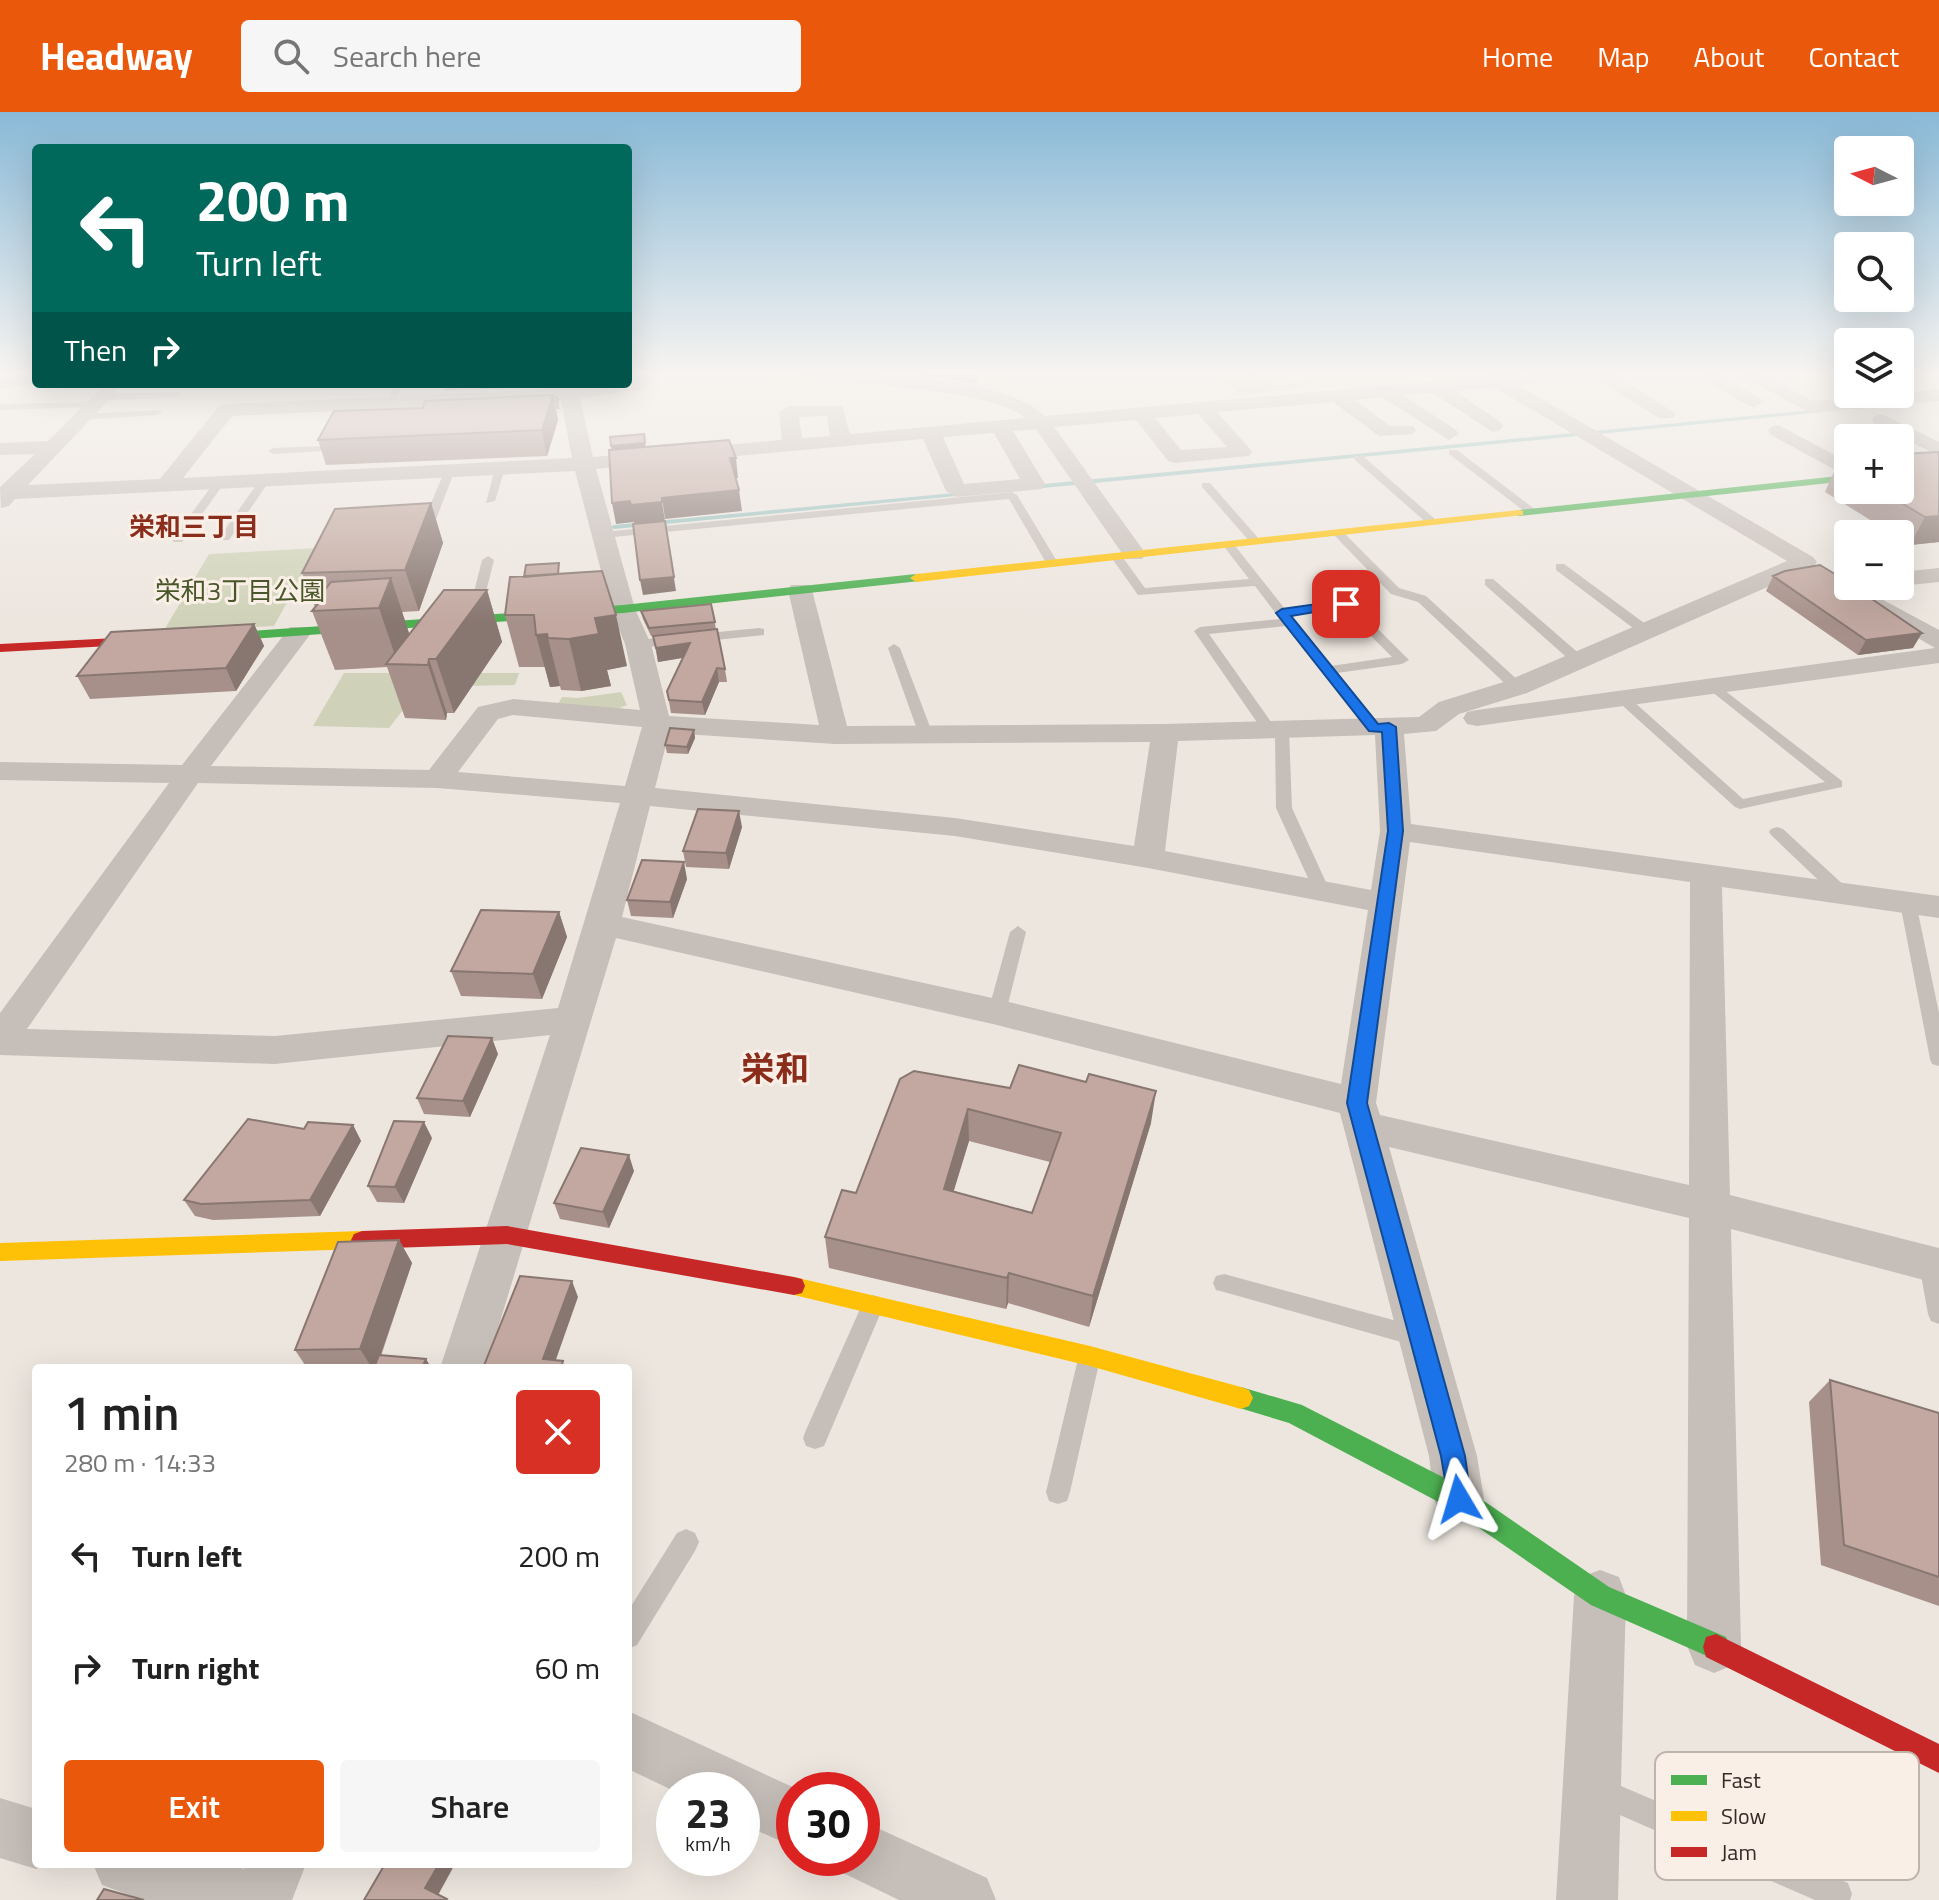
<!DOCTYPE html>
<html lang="en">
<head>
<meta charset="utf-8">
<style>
  body { margin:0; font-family:"Titillium Web","Noto Sans JP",sans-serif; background:#f6f6f6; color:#222; height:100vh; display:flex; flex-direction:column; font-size:30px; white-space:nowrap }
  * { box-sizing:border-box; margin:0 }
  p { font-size:26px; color:#767676 }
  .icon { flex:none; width:44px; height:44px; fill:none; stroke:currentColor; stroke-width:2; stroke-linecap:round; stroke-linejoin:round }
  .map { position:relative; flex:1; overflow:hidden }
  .details { position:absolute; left:32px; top:1252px; width:600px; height:504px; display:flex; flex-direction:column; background:#fff; border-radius:8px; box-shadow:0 8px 32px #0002 }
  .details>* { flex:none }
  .banner { position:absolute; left:32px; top:32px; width:600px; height:244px; border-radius:8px; box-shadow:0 8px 32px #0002; background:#00695c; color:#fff; overflow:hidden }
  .needle { width:52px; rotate:276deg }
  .controls { position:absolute; left:1834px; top:24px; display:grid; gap:16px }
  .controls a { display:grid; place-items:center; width:80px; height:80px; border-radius:8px; background:#fff; box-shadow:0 8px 32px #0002; font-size:40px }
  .speed { position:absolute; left:656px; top:1660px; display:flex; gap:16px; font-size:40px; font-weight:700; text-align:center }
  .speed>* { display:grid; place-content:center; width:104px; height:104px; border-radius:50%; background:#fff; box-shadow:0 8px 32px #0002; line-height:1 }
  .speed small { font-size:20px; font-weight:400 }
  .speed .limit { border:12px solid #d22; background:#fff; color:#111 }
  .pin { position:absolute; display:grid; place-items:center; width:68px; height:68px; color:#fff; margin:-34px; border-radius:16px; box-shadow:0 4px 12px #0006 }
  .me { position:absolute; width:88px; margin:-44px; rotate:353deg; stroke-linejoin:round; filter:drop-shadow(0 0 6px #0008) }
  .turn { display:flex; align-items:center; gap:28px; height:168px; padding:0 32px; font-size:36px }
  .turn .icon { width:104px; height:104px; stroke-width:2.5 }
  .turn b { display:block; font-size:56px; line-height:68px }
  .then { display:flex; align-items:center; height:76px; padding:0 32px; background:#0003; gap:16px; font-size:30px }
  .round { display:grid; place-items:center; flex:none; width:84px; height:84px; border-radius:8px; background:#f6f6f6 }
  .head { display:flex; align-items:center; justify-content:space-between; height:136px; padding:0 32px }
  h1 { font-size:48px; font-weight:600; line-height:60px }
  .cta { display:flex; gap:16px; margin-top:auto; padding:16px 32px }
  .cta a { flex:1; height:92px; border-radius:8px; background:#ea580c; color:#fff; font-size:32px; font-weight:600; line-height:92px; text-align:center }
  .cta a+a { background:#f6f6f6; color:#222 }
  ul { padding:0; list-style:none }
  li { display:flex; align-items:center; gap:24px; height:112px; padding:0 32px }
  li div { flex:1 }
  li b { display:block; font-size:30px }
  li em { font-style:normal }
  header { display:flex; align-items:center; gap:48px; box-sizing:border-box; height:112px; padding:0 40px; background:#ea580c; color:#fff }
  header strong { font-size:38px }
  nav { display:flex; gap:44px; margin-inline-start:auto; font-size:28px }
  .search { width:560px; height:72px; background:#f6f6f6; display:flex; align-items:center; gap:20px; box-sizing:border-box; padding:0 28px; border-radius:8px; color:#767676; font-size:30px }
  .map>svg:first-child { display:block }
</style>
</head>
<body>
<header>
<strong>Headway</strong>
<div class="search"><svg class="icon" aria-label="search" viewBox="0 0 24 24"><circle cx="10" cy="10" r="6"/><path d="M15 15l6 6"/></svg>Search here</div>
<nav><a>Home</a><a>Map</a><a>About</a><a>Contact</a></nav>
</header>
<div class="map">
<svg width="1939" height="1788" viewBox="0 0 1939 1788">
  <rect width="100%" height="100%" fill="#ede6df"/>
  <path fill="#cfd2b8" d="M1257,261L1279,274L1309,268L1313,272L1243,284L1220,266Z
    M317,436L274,514L163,520L209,442Z
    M344,561H519L515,573L421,575L389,616L313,614Z
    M621,580L627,593L617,597L558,592L562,585L578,586Z"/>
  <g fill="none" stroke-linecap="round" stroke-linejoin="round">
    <path fill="#9ac1be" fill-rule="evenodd" d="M1821,297L1823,298V300L1033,377L1030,375L1033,373Z
      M965,380L968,382L967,383L614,417L611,415L614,413Z"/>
    <path fill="#c6beb8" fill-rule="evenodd" d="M394,272H404L394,291H388Z
      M179,280L181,282L176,285L102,288L97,285L102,282Z
      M99,290L101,292L96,295L0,298V292Z
      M160,298L162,300L157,303L83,308L78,305L83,302Z
      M326,334V338L322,339L273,342L268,339L273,336Z
      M1449,338H1457L1536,398V402H1528L1449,342Z
      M1355,344H1363L1436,408V412H1428L1355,348Z
      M500,353L505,356L495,389L486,391L495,356Z
      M450,355L455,358L435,410L425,412L423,410L445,358Z
      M261,366L270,368L229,428H221L219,426Z
      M216,368L225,370L182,430H174L172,428Z
      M1202,371H1210L1259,427V431H1251L1202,375Z
      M1012,380L1017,383L1058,451L1056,454H1048L1009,387L603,426L597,423L603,420Z
      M1334,419H1342L1399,476L1426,484L1522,572V578H1512L1418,490L1391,482L1334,423Z
      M1224,430H1232L1285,497L1350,489L1409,548L1402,552L1337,561L1381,616L1374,620L1369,619L1286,514L1209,522L1276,617L1282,615L1289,619L1292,696L1330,779L1328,783L1322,784L1314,779L1276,696L1275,622H1265L1194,519L1200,515L1280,507L1255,474L1138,483L1111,445L1121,443L1145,476L1249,467L1222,432ZM1343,496L1392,545L1331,554L1291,504Z
      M488,444L494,448L481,500L471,503L469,500L482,448Z
      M1556,452H1564L1651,516V522H1641L1556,458Z
      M1485,467H1493L1583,545V551H1573L1485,473Z
      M759,516L764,517V523L638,536L632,532L638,528Z
      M894,532L900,536L932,620L930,623L925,624L918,620L888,536Z
      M1711,568L1842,669V675L1740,697L1735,695L1613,585L1615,582H1625L1743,687L1825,670L1706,575V569Z
      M1777,715L1783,717L1848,777L1850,781L1848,785H1836L1771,723L1769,720L1771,717Z
      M1908,786L1916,791L1939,901V954L1932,952L1930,947L1900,791Z
      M1018,814L1026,820L1006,900L997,906L988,900L1010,820Z
      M1930,1143L1939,1148V1212L1931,1209L1928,1202L1919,1152L1922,1146Z
      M1224,1162L1419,1215L1427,1218L1430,1225L1427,1232L1419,1235L1224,1180L1216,1178L1213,1171L1216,1164Z
      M873,1183L881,1186L884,1193L824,1334L815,1337L806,1334L803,1326L806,1318L865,1186Z
      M1089,1237L1097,1240L1100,1247L1070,1380L1067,1389L1058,1392L1049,1389L1046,1380L1078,1247L1081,1240Z
      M686,1417L695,1421L699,1430L695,1439L637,1533L628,1537V1499L677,1421Z
      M1600,1665L1848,1771L1852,1782L1850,1788H1815L1590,1690L1585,1680L1590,1670Z"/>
    <path fill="#c6beb8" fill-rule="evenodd" d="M640,261H662L640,278L580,286L593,345L782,328L779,300L789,294H842L850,322L1025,306C994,277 851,272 803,266L794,261C858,261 998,261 1045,304L1484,265L1490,261H1612L1676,302L1673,306H1659L1593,265L1517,273L1813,445L1817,450L1813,455L1527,581L1459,602L1436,619L1404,622L1411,712L1939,784V806L1722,775L1730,1083L1939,1136V1172L1731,1117L1741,1534L1733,1553L1714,1561L1695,1553L1687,1534L1689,1106L1389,1035L1477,1344L1484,1387L1477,1404L1459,1411L1441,1404L1434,1387L1429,1344L1340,1001L997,913L616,826L486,1256H440L550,923L275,952L0,943V901L169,671L0,668V650L182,653L290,515H308L312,520L211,654L429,658L478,595L513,587L640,598L625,532L611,497L575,359L15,387L9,394L1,396L0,375L35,342L0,343V331L48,329L105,272H124L28,373L160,367L219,294L226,292L559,277L558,272H576L577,275L628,272ZM1494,275L1787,449L1507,569L1439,590L1419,605L1165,612L847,614L812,478L809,473H791L788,478L819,613L669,604L651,532L635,497L596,357L923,327L946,379L957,385L1042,377L1045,372L1013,319L1036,317L1126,447H1142L1146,442L1054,315L1136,308L1168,349L1175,351L1249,344L1252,340L1249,336L1217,300L1333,290L1379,324L1413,322L1416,318L1413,314H1390L1355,288L1382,285L1449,328L1459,322L1456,318L1403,283L1433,281L1493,320L1500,318L1503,314L1500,310L1455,279ZM561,288L572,346L183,366L232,304ZM1198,302L1227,335L1181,338L1155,306ZM827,304L830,324L802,326L799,305ZM994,321L1020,367L964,372L943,325ZM513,603L642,615L625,674L458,660L498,607ZM669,621L835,632L1150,630L1134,734L955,706L655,676ZM1375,623L1380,719L1371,778L1165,739L1178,629ZM198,671L437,676L620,691L558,896L275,924L27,917ZM650,694L955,724L1148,756L1368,798L1341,972L997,887L622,805ZM1410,730L1690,770L1689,1073L1380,1003L1376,991Z
      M1693,261H1716L1764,289L1754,295L1747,293Z
      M1737,261H1760L1813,289L1939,277V289L1810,301Z
      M36,262V272H42L0,276V264Z
      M1882,302L1939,330V344L1875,312L1872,308L1875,304Z
      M1778,313L1848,350V365L1771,323L1768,319L1771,315Z
      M1939,456V470L1900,474H1899L1900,460Z
      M1861,476L1939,518V551L1477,614L1467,612L1463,606L1467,600L1477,598L1935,536L1852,488L1849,483L1852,478Z
      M1600,1458L1619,1465L1626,1484L1618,1788H1556L1574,1484L1581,1465Z
      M628,1599L799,1678H794V1735L742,1712V1678L674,1679L628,1657Z
      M0,1686L36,1697V1752H47L36,1757L0,1746Z
      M862,1709L987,1766L996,1788H899L841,1760L835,1746H862Z
      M93,1752H228L244,1757L246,1752H306L292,1788H143L102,1773Z"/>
    <path fill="#4caf50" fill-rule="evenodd" d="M1848,363V369L1519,404L1513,401L1519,398Z
      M916,462L922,466L920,469L623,501L252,527L246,523L252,519L623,493Z
      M1241,1275L1302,1293L1468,1378L1609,1475L1726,1525L1729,1535L1726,1545L1716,1548L1591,1493L1450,1396L1289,1311L1233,1294L1229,1286L1233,1278Z"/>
    <path fill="#ffc107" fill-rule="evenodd" d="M1519,398L1523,399V403L916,470L910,466L916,462Z
      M362,1119L370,1122L373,1128L370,1134L362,1137L0,1149V1131Z
      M794,1165L1090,1234L1241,1275L1249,1278L1253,1286L1249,1294L1241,1297L1090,1254L794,1183L786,1181L783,1174L786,1167Z"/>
    <path fill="#c62828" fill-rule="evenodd" d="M252,519L257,520V526L0,540V532Z
      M507,1114L794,1165L802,1167L805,1174L802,1181L794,1183L507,1132L362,1137L354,1134L351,1128L354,1122L362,1119Z
      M1716,1522L1939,1632V1661L1706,1545L1703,1535L1706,1525Z"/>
  </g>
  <path fill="#a7908a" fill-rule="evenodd" d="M907,261H979L977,272Z
    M442,272H556L555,274L444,279Z
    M557,285L560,297H556L558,308L547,344L326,353L318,328L423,296Z
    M1939,340V430L1910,433L1900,427V422H1893L1825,380L1837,353L1848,352V378H1900Z
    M431,391L443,431L419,499L402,500L409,522L487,478L502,530L454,601H447L446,608L405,606L387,555L335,558L312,499L315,495L302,461Z
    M562,462L627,554L607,558L611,574L581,579L561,578L560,574L550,575L545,555H519L505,503Z
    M1773,464L1871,486L1913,536L1858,543L1766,479Z
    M711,492L716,517L651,524L643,507L641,499Z
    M254,512L264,534L236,579L90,587L77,564Z
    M653,524L725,557L727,570H719L705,603L671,601L667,579L683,546L658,550Z
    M694,618L695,626L688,642L667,641L665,633Z
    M742,715L729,757L686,755L683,739Z
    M687,767L673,806L631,804L627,788Z
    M559,800L567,825L542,887L461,884L451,859Z
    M498,942L470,1005L424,1002L417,986Z
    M900,967L1151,1011L1089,1215L1008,1191L1006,1197L829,1156L825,1125L856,1081ZM969,1029L1050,1050L1032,1101L953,1079Z
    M353,1013L361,1029L320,1104L213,1108L195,1104L184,1088Z
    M432,1026L404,1091L377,1090L368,1074Z
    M634,1059L609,1116L560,1107L554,1091Z
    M399,1128L412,1151L381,1244L426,1247L431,1256H307L295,1238Z
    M1830,1268L1939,1301V1494L1821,1453L1809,1290Z"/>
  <path fill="#887670" d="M553,283L558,308L547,344L542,318Z
    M645,331L646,337L612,340L611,334Z
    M730,346H736L738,366H733Z
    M739,378L742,399L665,407L662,386Z
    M630,389L662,390L676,479L643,483L640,468L634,410L616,412L612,391Z
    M431,391L443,431L419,499L405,458Z
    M1939,404V430L1910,433L1925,405Z
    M391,466L410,524L398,552L379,496Z
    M487,478L502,530L454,601L436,547Z
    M616,503L627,554L607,558L611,574L581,579L569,527L595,506Z
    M254,512L264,534L236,579L226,556Z
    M1922,521L1913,536L1858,543L1866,528Z
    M547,522L560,574L550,575L536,523Z
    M690,531L692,544L658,550L656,536Z
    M429,547L447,601L446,608L428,553Z
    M717,556L719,570L705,603L702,590Z
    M694,618L695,626L688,642L687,635Z
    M739,699L742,715L729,757L726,741Z
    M684,750L687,767L673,806L670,790Z
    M559,800L567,825L542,887L533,862Z
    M492,926L498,942L470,1005L463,989Z
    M1156,979L1151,1011L1089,1215L1093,1184Z
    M968,997L969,1029L945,1108L944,1077Z
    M424,1010L432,1026L404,1091L395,1075Z
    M353,1013L361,1029L320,1104L310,1088Z
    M629,1043L634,1059L609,1116L603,1100Z
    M399,1128L412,1151L376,1256H372L360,1237Z
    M1009,1161L1008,1191L1006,1197L1007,1166Z
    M572,1169L578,1185L553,1256L543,1247Z
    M426,1247L431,1256H422Z
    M439,1752H455L437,1785L425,1776Z"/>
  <path fill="#c2a8a0" stroke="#887670" stroke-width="2" fill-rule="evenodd" d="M553,283L542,318L318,328L334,299L423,296L425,289Z
    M553,285H557L558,290H554Z
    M644,322L645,331L611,334L610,325Z
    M729,328L736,346H730L739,378L662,386V390L631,393L630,389L612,391L609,338Z
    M1939,340V404L1925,405L1880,378H1900V342Z
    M1848,352V359L1837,353Z
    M431,391L405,458L302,461L335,397Z
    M665,409L674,465L640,468L633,412Z
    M559,451L558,462L524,465L526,453Z
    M1820,453L1848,470V474H1855L1872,484L1869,485L1922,521L1866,528L1773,464L1785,459Z
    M602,459L616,503L595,506L599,522L569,527L548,526L547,522L536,523L534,503H505L510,465Z
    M391,466L379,496L312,499L322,487H318L331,470Z
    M444,478H487L436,547H429L428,553L386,552Z
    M711,492L715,510L649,516L641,499Z
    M254,512L226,556L77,564L111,520Z
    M717,517L725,557L717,556L702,590L669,588L667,579L690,531L656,536L653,524Z
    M670,616L694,618L687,635L665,633Z
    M698,697L739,699L726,741L683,739Z
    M642,748L684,750L670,790L627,788Z
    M481,798L559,800L533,862L451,859Z
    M448,924L492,926L463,989L417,986Z
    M1019,953L1086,970L1089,962L1156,979L1093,1184L1009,1161L1007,1166L825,1125L842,1078L856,1081L900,967L914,959L1010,976ZM968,997L1061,1021L1032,1101L944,1077Z
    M248,1007L304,1017L308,1010L353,1013L310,1088L201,1092L184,1088Z
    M394,1009L424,1010L395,1075L368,1074Z
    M581,1036L629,1043L603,1100L554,1091Z
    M399,1128L360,1237L295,1238L338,1130Z
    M520,1164L572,1169L543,1247L563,1249L561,1256H483Z
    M379,1243L426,1247L422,1256H374Z
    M1830,1268L1939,1301V1465L1844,1433Z
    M385,1752H439L425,1776L447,1787L446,1788H364Z
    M104,1777L144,1788H97Z"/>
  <linearGradient id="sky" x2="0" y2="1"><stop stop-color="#89b9d7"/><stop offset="0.51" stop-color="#f7f4f1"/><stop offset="1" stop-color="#f7f4f1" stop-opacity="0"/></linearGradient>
  <rect width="1939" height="511" fill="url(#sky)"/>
  <path fill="#1a73e8" stroke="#114b97" stroke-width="2" d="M1346,488L1351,489V494L1291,504L1378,612L1389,611L1396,615L1403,719L1367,991L1465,1344L1471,1387L1468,1396L1459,1400L1450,1396L1441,1344L1347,991L1388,719L1382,620L1369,619L1276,501L1282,497Z"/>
  <g text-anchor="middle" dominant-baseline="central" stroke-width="6" stroke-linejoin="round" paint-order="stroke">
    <g font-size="26" font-weight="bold" fill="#8a2e1b" stroke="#faefe6">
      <text x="194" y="414">栄和三丁目</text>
    </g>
    <g font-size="26" fill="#495629" stroke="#faefe6">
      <text x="240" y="478">栄和3丁目公園</text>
    </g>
    <g font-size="34" font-weight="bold" fill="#8a2e1b" stroke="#faefe6">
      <text x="775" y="956">栄和</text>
    </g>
  </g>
  <rect x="1655" y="1640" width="264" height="128" rx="12" fill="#faefe6" stroke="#bfb4ac" stroke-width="2"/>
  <rect x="1671" y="1663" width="36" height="10" fill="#4caf50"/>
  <rect x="1671" y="1699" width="36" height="10" fill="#ffc107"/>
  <rect x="1671" y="1735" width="36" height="10" fill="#c62828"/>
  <g font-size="22" fill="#362a26">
    <text x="1721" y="1676">Fast</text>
    <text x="1721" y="1712">Slow</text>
    <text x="1721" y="1748">Jam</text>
  </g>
</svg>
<div class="controls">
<a><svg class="needle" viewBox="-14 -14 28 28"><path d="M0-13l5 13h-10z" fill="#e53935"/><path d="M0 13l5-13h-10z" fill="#767676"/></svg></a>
<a><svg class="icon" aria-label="search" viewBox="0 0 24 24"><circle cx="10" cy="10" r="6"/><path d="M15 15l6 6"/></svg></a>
<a><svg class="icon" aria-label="layers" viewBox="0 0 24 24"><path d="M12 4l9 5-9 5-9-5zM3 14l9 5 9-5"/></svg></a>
<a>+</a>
<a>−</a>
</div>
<div class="speed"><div>23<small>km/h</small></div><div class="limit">30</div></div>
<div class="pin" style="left:1346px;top:492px;background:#d93025"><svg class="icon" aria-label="arrive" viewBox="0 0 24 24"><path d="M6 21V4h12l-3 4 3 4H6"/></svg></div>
<svg class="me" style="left:1459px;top:1387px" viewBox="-20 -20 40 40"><path d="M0-17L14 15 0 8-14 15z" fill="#1a73e8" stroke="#fff" stroke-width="4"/></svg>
<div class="banner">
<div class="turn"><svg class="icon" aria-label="left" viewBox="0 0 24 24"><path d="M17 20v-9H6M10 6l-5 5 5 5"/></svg><div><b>200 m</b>Turn left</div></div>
<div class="then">Then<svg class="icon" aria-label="right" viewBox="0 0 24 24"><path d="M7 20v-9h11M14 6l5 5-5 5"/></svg></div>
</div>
<section class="details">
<div class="head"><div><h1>1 min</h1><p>280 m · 14:33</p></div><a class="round" style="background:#d93025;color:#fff"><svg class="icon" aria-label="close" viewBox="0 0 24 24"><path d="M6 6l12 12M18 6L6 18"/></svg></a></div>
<ul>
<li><svg class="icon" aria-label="left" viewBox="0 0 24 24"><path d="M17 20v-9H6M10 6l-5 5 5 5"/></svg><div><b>Turn left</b></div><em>200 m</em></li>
<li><svg class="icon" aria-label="right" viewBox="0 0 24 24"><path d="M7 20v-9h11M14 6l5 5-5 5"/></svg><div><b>Turn right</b></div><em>60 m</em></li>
</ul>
<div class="cta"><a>Exit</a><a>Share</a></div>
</section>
</div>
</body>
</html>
